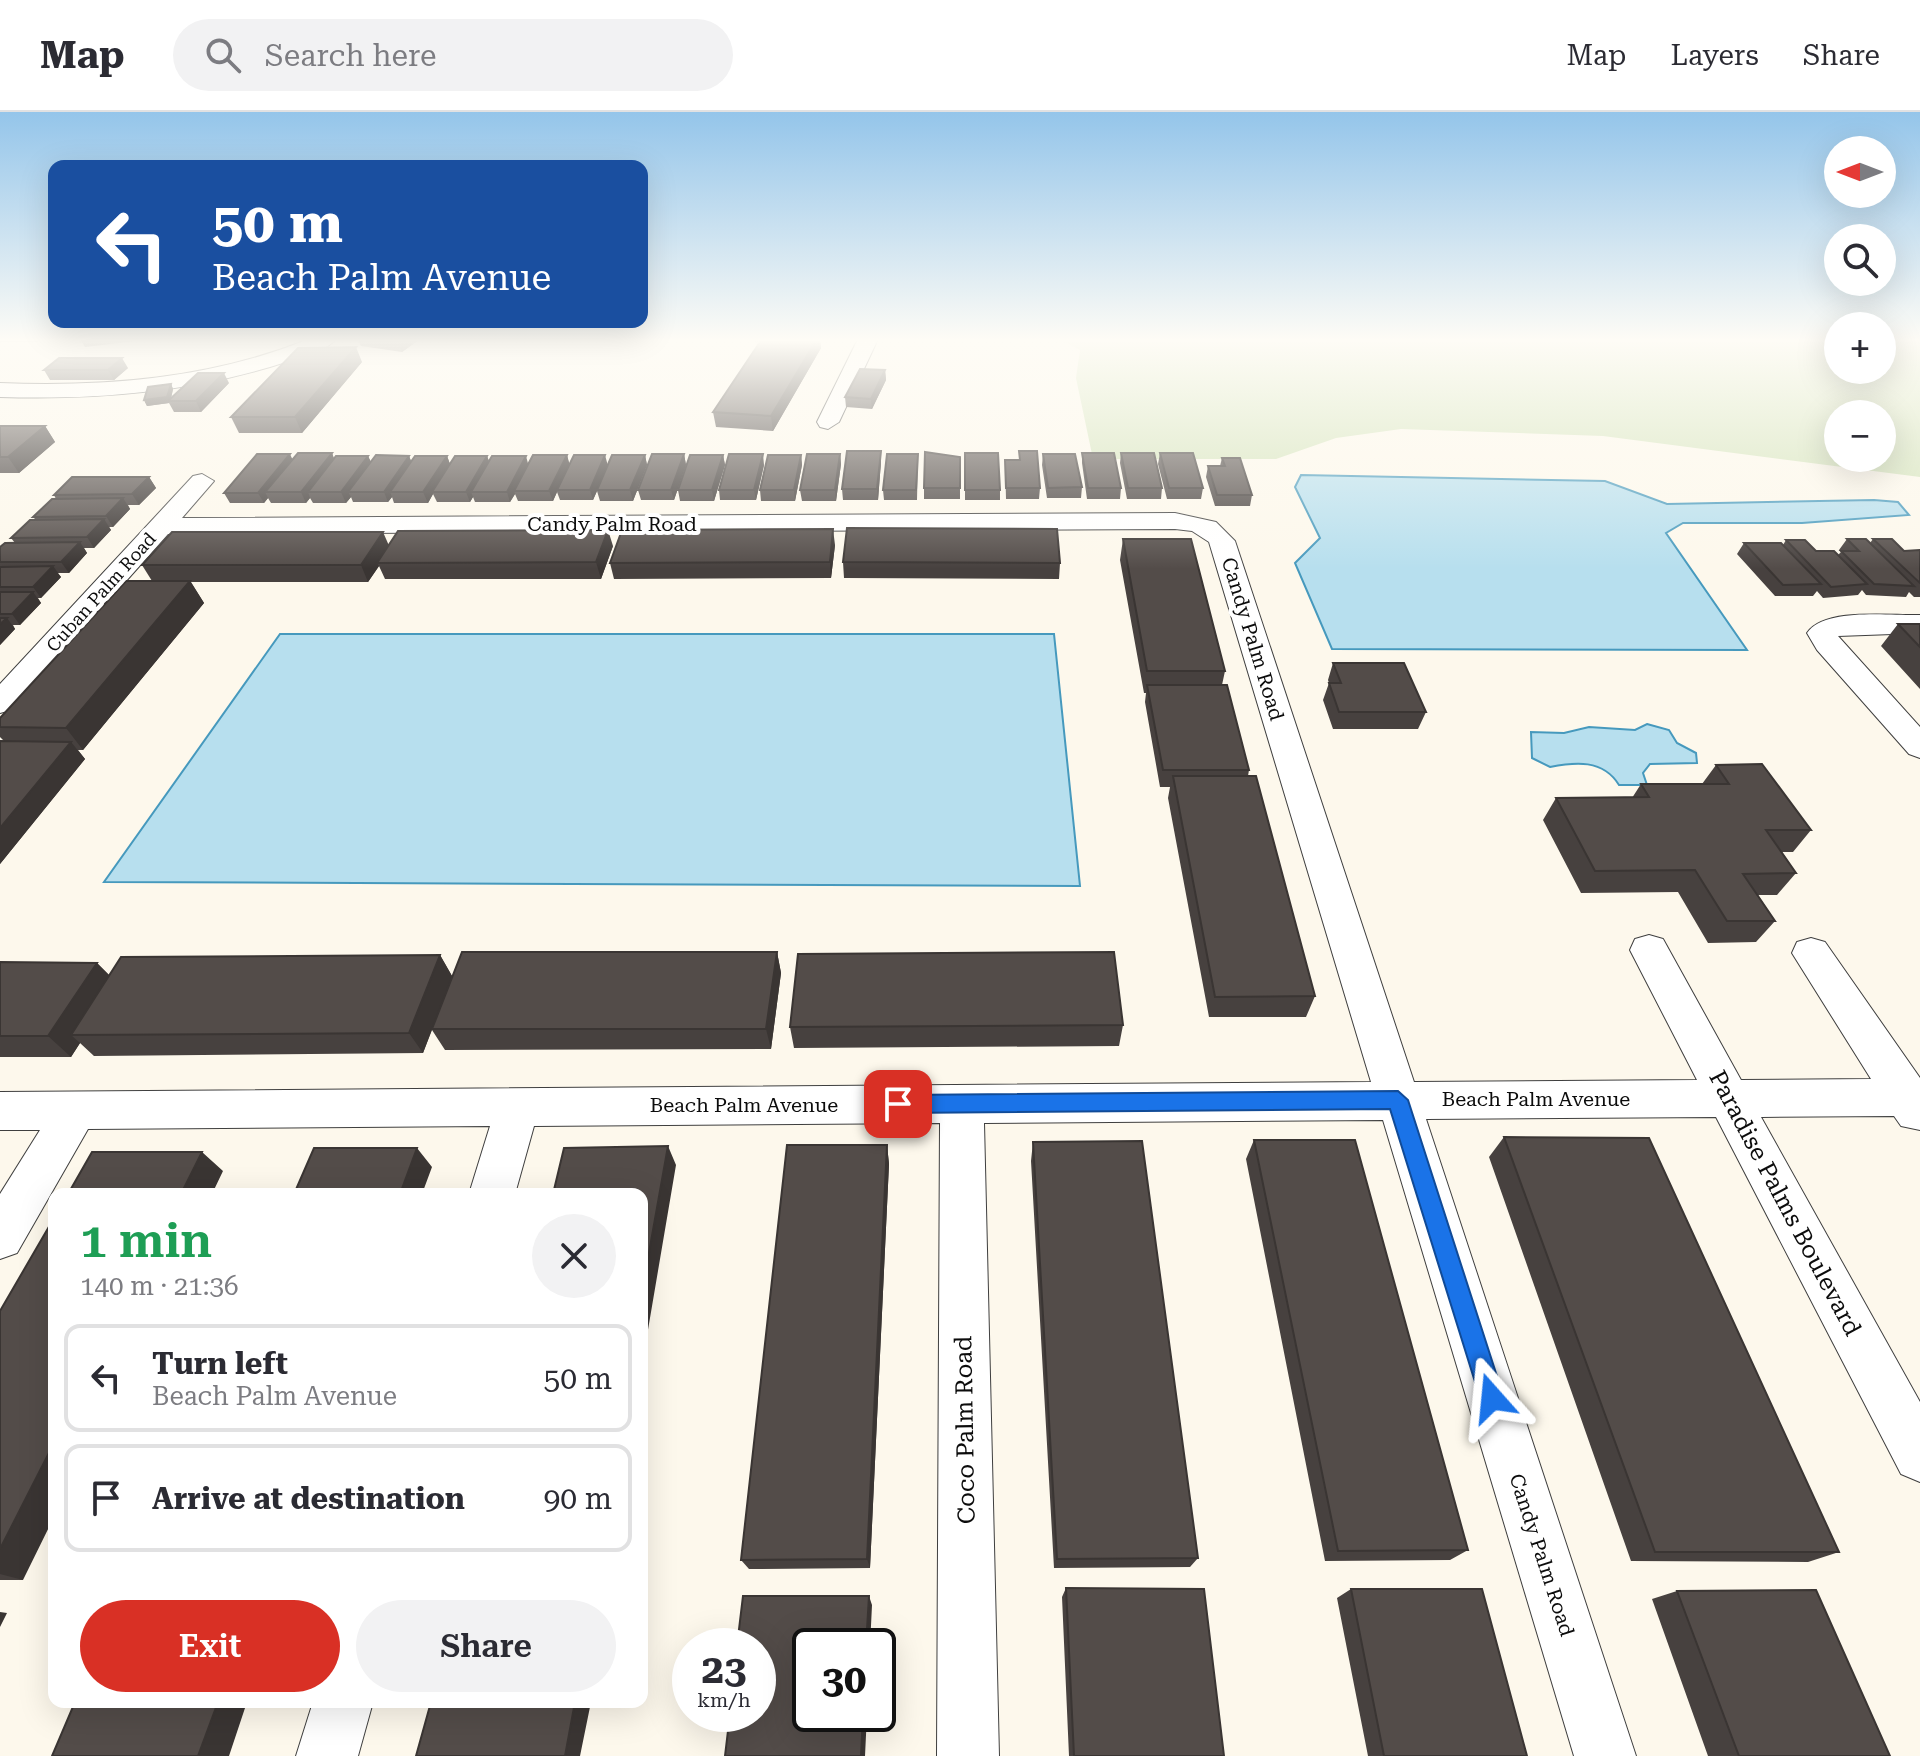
<!DOCTYPE html>
<html lang="en">
<head>
<meta charset="utf-8">
<style>
  body { margin:0; font-family:"Roboto Serif",serif; background:#f2f2f3; color:#2b2b33; height:100vh; display:flex; flex-direction:column; font-size:30px; white-space:nowrap }
  * { box-sizing:border-box; margin:0 }
  p { font-size:26px; color:#7c7c81 }
  .icon { flex:none; width:44px; height:44px; fill:none; stroke:currentColor; stroke-width:2; stroke-linecap:round; stroke-linejoin:round }
  .map { position:relative; flex:1; overflow:hidden }
  .sheet { position:absolute; left:48px; top:1076px; width:600px; height:520px; display:flex; flex-direction:column; background:#fff; border-radius:16px; box-shadow:0 8px 32px #0002 }
  .sheet>* { flex:none }
  .banner { position:absolute; left:48px; top:48px; width:600px; height:168px; border-radius:16px; box-shadow:0 8px 32px #0002; background:#1a4fa0; color:#fff; overflow:hidden }
  .needle { width:52px; rotate:270deg }
  .fabs { position:absolute; left:1824px; top:24px; display:grid; gap:16px }
  .fabs a { display:grid; place-items:center; width:72px; height:72px; border-radius:50%; background:#fff; box-shadow:0 8px 32px #0002; font-size:40px }
  .speed { position:absolute; left:672px; top:1516px; display:flex; gap:16px; font-size:40px; font-weight:700; text-align:center }
  .speed>* { display:grid; place-content:center; width:104px; height:104px; border-radius:50%; background:#fff; box-shadow:0 8px 32px #0002; line-height:1 }
  .speed small { font-size:20px; font-weight:400 }
  .speed .limit { border:4px solid #111; border-radius:12px; background:#fff; color:#111 }
  .pin { position:absolute; display:grid; place-items:center; width:68px; height:68px; color:#fff; margin:-34px; border-radius:16px; box-shadow:0 4px 12px #0006 }
  .me { position:absolute; width:88px; margin:-44px; rotate:342deg; stroke-linejoin:round; filter:drop-shadow(0 0 6px #0008) }
  .turn { display:flex; align-items:center; gap:28px; height:168px; padding:0 32px; font-size:36px }
  .turn .icon { width:104px; height:104px; stroke-width:2.5 }
  .turn b { display:block; font-size:56px; line-height:68px }
  .round { display:grid; place-items:center; flex:none; width:84px; height:84px; border-radius:42px; background:#f2f2f3 }
  .head { display:flex; align-items:center; justify-content:space-between; height:136px; padding:0 32px }
  h1 { font-size:48px; font-weight:600; line-height:60px; color:#1e9e55 }
  .cta { display:flex; gap:16px; margin-top:auto; padding:16px 32px }
  .cta a { flex:1; height:92px; border-radius:48px; background:#d93025; color:#fff; font-size:32px; font-weight:600; line-height:92px; text-align:center }
  .cta a+a { background:#f2f2f3; color:#2b2b33 }
  ul { padding:0; list-style:none }
  li { display:flex; align-items:center; gap:24px; height:108px; margin:0 16px 12px; padding:0 16px; border:4px solid #e1e1e2; border-radius:16px }
  li div { flex:1 }
  li b { display:block; font-size:30px }
  li em { font-style:normal }
  header { display:flex; align-items:center; gap:48px; box-sizing:border-box; height:112px; padding:0 40px; background:#fff; border-bottom:2px solid #e1e1e2 }
  header strong { font-size:38px }
  nav { display:flex; gap:44px; margin-inline-start:auto; font-size:28px }
  .search { width:560px; height:72px; background:#f2f2f3; display:flex; align-items:center; gap:20px; box-sizing:border-box; padding:0 28px; border-radius:44px; color:#7c7c81; font-size:30px }
  .map>svg:first-child { display:block }
</style>
</head>
<body>
<header>
<strong>Map</strong>
<div class="search"><svg class="icon" aria-label="search" viewBox="0 0 24 24"><circle cx="10" cy="10" r="6"/><path d="M15 15l6 6"/></svg>Search here</div>
<nav><a>Map</a><a>Layers</a><a>Share</a></nav>
</header>
<div class="map">
<svg width="1920" height="1644" viewBox="0 0 1920 1644">
  <rect width="100%" height="100%" fill="#fdf8ec"/>
  <path fill="#d3e3ba" fill-rule="evenodd" d="M1059,227H1838V258H1882V227H1920V365L1603,324L1401,317L1336,326L1276,347H1093L1076,266L1080,238ZM1838,302H1882V346H1838Z"/>
  <path fill="#b7dfee" stroke="#4699bd" stroke-width="2" d="M1301,363L1605,369L1667,392L1874,388L1898,390L1909,403L1802,411H1683L1666,421L1747,538L1332,537L1295,451L1320,426L1295,375Z
    M280,522H1054L1080,774L104,770Z
    M1647,612L1669,618L1677,631L1696,641L1697,651L1650,652L1643,661L1647,673H1619C1603,647 1575,650 1550,655L1532,646L1531,620L1564,621L1589,615L1635,618Z"/>
  <g fill="none" stroke-linecap="round" stroke-linejoin="round">
    <defs>
      <path id="minor" d="M309,227H336C326,239 301,245 286,250C193,280 98,288 0,285V271C105,275 210,267 309,227Z
        M858,227H878L839,310L828,317L820,315L817,310Z
        M202,362L214,369L182,406L1175,401L1216,410L1235,429L1414,970L1697,968L1630,838L1635,827L1649,823L1663,827L1741,968L1871,967L1792,841L1797,830L1811,826L1825,830L1920,966V1018L1901,1014L1894,1004L1761,1005L1920,1290V1370L1901,1362L1716,1005L1426,1007L1636,1644H1574L1383,1008L984,1011L999,1644H937L940,1011L534,1014L515,1082H469L490,1014L88,1017L17,1141L0,1147V1082L40,1018H0V980L1371,970L1209,430L1192,419L1175,417L168,422L11,598L0,601V572L193,364Z
        M1920,503V521L1838,524L1920,615V646L1909,642L1817,538L1807,521C1825,495 1891,504 1920,503Z
        M313,1590H373L358,1644H296Z"/>
    </defs>
    <use href="#minor" stroke="#3f3f3f" stroke-width="2"/>
    <use href="#minor" fill="#fff" fill-rule="evenodd"/>
  </g>
  <path fill="#47413f" d="M0,227H41L37,230H0Z
    M358,227H420L402,240L361,234Z
    M741,227H761L758,230Z
    M762,227H820L821,236L773,319L716,315L713,300Z
    M362,250L302,321H239L231,305Z
    M128,256L114,268H50L44,258Z
    M885,258L886,268L872,297L846,295L845,285Z
    M229,271L201,300H174L169,291L147,294L144,288L171,272L173,277L171,287Z
    M0,314H45L55,330L19,361H0Z
    M1019,339L1040,376L1039,387H1006L1005,348H1019Z
    M332,341L334,347L368,344L371,350L409,344L411,349L447,344L450,352L487,344L489,349L528,352L567,343L569,352L608,353L645,343L647,353L633,389H600L597,379L593,388H560L557,380L553,389H518L515,382L510,390H475L473,385L470,390H437L433,382L428,391H394L392,385L388,390H353L351,385L346,391H313L310,386L306,391H271L268,386L264,391H230L224,381L292,348Z
    M965,341L1000,378V388H965Z
    M1082,341L1121,376L1120,387H1087L1082,351Z
    M1121,341L1162,376L1161,387H1127L1120,351Z
    M1160,341L1203,376L1201,387H1167L1158,352Z
    M684,342L686,353L674,388H641L638,378Z
    M840,342L841,352L836,389H802L800,378Z
    M918,342L917,388H884L883,378Z
    M1043,342L1082,375L1081,386H1047L1042,353Z
    M723,343L725,353L714,389H680L678,378Z
    M801,343L802,353L795,389H761L760,378Z
    M960,345V387H924V376Z
    M1222,346L1252,383L1250,394H1215L1206,365L1208,354H1220Z
    M881,350L878,388H843L842,377Z
    M764,353L756,388H720L719,378Z
    M149,365L156,376L139,393H128L130,397L113,415H109L111,418L94,436H84L87,441L69,461H57L61,465L41,486H38L41,491L20,513H13L15,517L0,533V435L15,431L11,426L36,408L33,405L56,387L54,383Z
    M1123,427L1225,559L1222,573L1249,658L1248,664L1315,884L1306,905H1209L1168,686L1170,675H1160L1145,590L1146,581H1144L1120,448Z
    M1847,427L1870,431L1873,427L1904,439L1920,438V485H1914L1909,480L1906,485L1866,483L1862,478L1858,483L1823,486L1817,479L1813,484H1775L1737,442L1744,431L1783,433L1786,428L1816,439L1838,443L1841,440L1839,438Z
    M389,433L613,434L601,467H385L379,454L368,470H191L204,491L83,638H78L85,647L0,752V629H4L0,625V606L152,469L142,453Z
    M835,433L831,466L614,467L610,451Z
    M843,450L1060,451L1059,467L844,466Z
    M1898,512H1920V577L1881,534Z
    M1333,551L1426,600L1418,617H1333L1323,588L1329,571L1328,568Z
    M1716,653L1811,718L1793,740H1782L1796,761L1777,783H1758L1775,809L1756,830L1708,831L1678,780L1581,781L1543,708L1556,686H1632L1641,672H1702Z
    M777,840L781,861L771,937L445,938L432,918L423,941L94,944L80,931L71,945H0V850L97,851L109,863L440,843L452,864Z
    M1123,913L1119,934L794,936L790,915Z
    M1504,1025L1839,1440L1808,1450L1631,1449L1489,1045Z
    M1254,1028L1468,1438L1450,1448L1325,1449L1246,1047Z
    M1033,1030L1198,1446L1190,1455L1054,1456L1031,1049Z
    M887,1033L889,1052L870,1456L749,1457L741,1448Z
    M0,1199L23,1468H0Z
    M1066,1476L1224,1644H1069L1062,1485Z
    M1351,1477L1527,1644H1368L1337,1486Z
    M1677,1479L1890,1644H1708L1652,1487Z"/>
  <path fill="#3a3533" d="M80,227H153L85,235Z
    M398,227H420L402,240Z
    M817,227H820L821,236L773,319L771,304Z
    M356,235L362,250L302,321L295,305Z
    M122,246L128,256L114,268L108,258Z
    M885,258L886,268L872,297L871,287Z
    M224,261L229,271L201,300L196,289Z
    M171,272L173,277L170,290L168,289L169,291L147,294L144,288Z
    M45,314L55,330L19,361L8,345Z
    M881,339V350L878,388L877,377Z
    M332,341L336,352L308,380L310,386L306,391L301,380Z
    M290,342L295,353L265,380L268,386L264,391L258,381Z
    M684,342L686,353L674,388L671,378Z
    M763,342L764,353L756,388L754,378Z
    M840,342L841,352L836,389L835,378Z
    M567,343L570,354L557,378V380L553,389L549,379Z
    M605,343L608,354L593,388L590,378Z
    M645,343L647,353L633,389L630,378Z
    M723,343L725,353L714,389L712,378Z
    M801,343L802,353L795,389L794,378Z
    M368,344L373,355L348,380L351,385L346,391L341,380Z
    M409,344L413,354L390,380L392,385L388,390L384,380Z
    M447,344L451,355L432,380L433,382L428,391L423,380Z
    M487,344L491,355L471,380L473,385L470,390L466,380Z
    M526,344L529,355L514,379L515,382L510,390L507,380Z
    M149,365L156,376L139,393L132,382Z
    M123,386L130,397L113,415L106,404Z
    M104,407L111,418L94,436L87,425Z
    M833,417L835,433L831,466L830,450Z
    M608,418L613,434L601,467L596,450Z
    M383,420L390,436L377,451L379,454L368,470L361,453Z
    M80,430L87,441L69,461L61,450Z
    M53,454L61,465L41,486L33,475Z
    M190,469L204,491L83,638L66,616Z
    M33,480L41,491L20,513L12,502Z
    M7,506L15,517L0,533V512Z
    M71,630L85,647L0,752V716Z
    M777,840L781,861L771,937L766,917Z
    M440,843L452,864L423,941L409,921Z
    M97,851L118,872L71,923L80,931L71,945L48,924Z
    M887,1033L889,1052L870,1456L867,1447Z
    M668,1034L676,1053L642,1253V1180Z
    M417,1036L432,1055L422,1082H400Z
    M202,1040L223,1059L212,1082H181Z
    M54,1331V1405L23,1468L0,1462V1437Z
    M869,1484L872,1493L870,1534H866Z
    M0,1500L7,1501L0,1515Z
    M218,1590H247L229,1644H198Z
    M575,1590H591L580,1644H565Z
    M863,1602H867L865,1644H861Z"/>
  <path fill="#534c49" stroke="#3a3533" stroke-width="2" d="M762,227H817L771,304L713,300Z
    M356,235L295,305H231L298,236Z
    M59,246H122L108,258H44Z
    M860,257L885,258L871,287L845,285Z
    M198,261H224L196,289H168Z
    M171,272L167,285L144,288L148,275Z
    M0,314H45L8,345H0Z
    M847,339H881L877,377H842Z
    M1019,339H1037L1040,376H1006L1005,348H1020Z
    M925,340L960,345V376H924Z
    M298,341H332L301,380H265Z
    M965,341H998L1000,378H965Z
    M1082,341H1114L1121,376H1088Z
    M1121,341H1154L1162,376H1128Z
    M1160,341H1193L1203,376H1169Z
    M257,342H290L258,381H224Z
    M652,342H684L671,378H638Z
    M729,342H763L754,378H719Z
    M807,342H840L835,378H800Z
    M887,342H918L916,378H883Z
    M1043,342H1075L1082,375L1048,376Z
    M376,343L409,344L384,380H348Z
    M533,343H567L549,379H514Z
    M574,343H605L590,378H557Z
    M612,343H645L630,378H597Z
    M690,343H723L712,378H678Z
    M768,343H801L794,378H760Z
    M336,344H368L341,380H308Z
    M415,344H447L423,380H390Z
    M455,344H487L466,380H432Z
    M492,344H526L507,380H471Z
    M1222,346H1240L1252,383H1217L1208,354H1225Z
    M72,365H149L132,382L54,383Z
    M123,386L106,404L33,405L52,387Z
    M104,407L87,425L11,426L30,408Z
    M847,416L1057,417L1060,451L843,450Z
    M833,417L830,450L610,451L622,418Z
    M608,418L596,450L377,451L398,419Z
    M172,420H383L361,453H142Z
    M1123,427H1191L1225,559H1147Z
    M1847,427H1866L1914,474L1874,472L1841,439H1859Z
    M1873,427H1892L1904,439L1920,438V471Z
    M1786,428H1805L1816,439H1834L1867,472L1831,475Z
    M80,430L61,450H0V435L5,431Z
    M1744,431H1781L1821,472L1783,473Z
    M53,454L33,475H0V455Z
    M126,469H190L66,616L0,615V606Z
    M0,480H33L12,502H0Z
    M0,506H7L0,512Z
    M1898,512H1920V535Z
    M1333,551H1404L1426,600H1339L1329,571H1341Z
    M1147,573H1227L1249,658H1163Z
    M0,629L71,630L0,716Z
    M1762,652L1811,718H1766L1796,761L1743,762L1775,809H1727L1695,758L1595,759L1556,686L1649,685L1641,672H1729L1716,653Z
    M1173,664H1256L1315,884L1215,885Z
    M462,840H777L766,917H432Z
    M1114,840L1123,913L790,915L798,842Z
    M440,843L409,921L71,923L121,845Z
    M0,850L97,851L48,924H0Z
    M1504,1025L1649,1026L1839,1440H1655Z
    M1254,1028H1355L1468,1438L1338,1439Z
    M1142,1029L1198,1446L1057,1447L1033,1030Z
    M787,1033H887L867,1447L741,1448Z
    M668,1034L642,1180V1082H553L564,1036Z
    M314,1036H417L400,1082H294Z
    M92,1040H202L181,1082H68Z
    M54,1106V1331L0,1437V1199Z
    M1066,1476L1204,1477L1224,1644H1074Z
    M1351,1477H1482L1527,1644H1384Z
    M1816,1478L1890,1644H1739L1677,1479Z
    M743,1484H869L866,1534H810V1602H863L861,1644H725L730,1602H758V1534H737Z
    M75,1590H218L198,1644H52Z
    M431,1590H575L565,1644H416Z"/>
  <linearGradient id="sky" x2="0" y2="1"><stop stop-color="#94c5ea"/><stop offset="0.5" stop-color="#fefcf6"/><stop offset="1" stop-color="#fefcf6" stop-opacity="0"/></linearGradient>
  <rect width="1920" height="457" fill="url(#sky)"/>
  <path fill="#1a73e8" stroke="#114b97" stroke-width="2" d="M1398,979L1408,988L1504,1286L1501,1295L1492,1298L1483,1295L1480,1286L1390,997L898,1001L891,998L888,992L891,986L898,983Z"/>
  <g text-anchor="middle" dominant-baseline="central" stroke-width="8" stroke-linejoin="round" paint-order="stroke">
    <g font-size="18" fill="#0c0c0c" stroke="#fff">
      <text transform="translate(101 480) rotate(-48)">Cuban Palm Road</text>
    </g>
    <g font-size="20" fill="#0c0c0c" stroke="#fff">
      <text x="612" y="412">Candy Palm Road</text>
      <text transform="translate(1253 527) rotate(73)">Candy Palm Road</text>
      <text x="1536" y="987">Beach Palm Avenue</text>
      <text x="744" y="993">Beach Palm Avenue</text>
      <text transform="translate(1542 1443) rotate(72)">Candy Palm Road</text>
    </g>
    <g font-size="24" fill="#0c0c0c" stroke="#fff">
      <text transform="translate(1785 1091) rotate(62)">Paradise Palms Boulevard</text>
      <text transform="translate(965 1318) rotate(-91)">Coco Palm Road</text>
    </g>
  </g>
</svg>
<div class="fabs">
<a><svg class="needle" viewBox="-14 -14 28 28"><path d="M0-13l5 13h-10z" fill="#e53935"/><path d="M0 13l5-13h-10z" fill="#7c7c81"/></svg></a>
<a><svg class="icon" aria-label="search" viewBox="0 0 24 24"><circle cx="10" cy="10" r="6"/><path d="M15 15l6 6"/></svg></a>
<a>+</a>
<a>−</a>
</div>
<div class="speed"><div>23<small>km/h</small></div><div class="limit">30</div></div>
<div class="pin" style="left:898px;top:992px;background:#d93025"><svg class="icon" aria-label="arrive" viewBox="0 0 24 24"><path d="M6 21V4h12l-3 4 3 4H6"/></svg></div>
<svg class="me" style="left:1492px;top:1286px" viewBox="-20 -20 40 40"><path d="M0-17L14 15 0 8-14 15z" fill="#1a73e8" stroke="#fff" stroke-width="4"/></svg>
<div class="banner">
<div class="turn"><svg class="icon" aria-label="left" viewBox="0 0 24 24"><path d="M17 20v-9H6M10 6l-5 5 5 5"/></svg><div><b>50 m</b>Beach Palm Avenue</div></div>
</div>
<section class="sheet">
<div class="head"><div><h1>1 min</h1><p>140 m · 21:36</p></div><a class="round"><svg class="icon" aria-label="close" viewBox="0 0 24 24"><path d="M6 6l12 12M18 6L6 18"/></svg></a></div>
<ul>
<li><svg class="icon" aria-label="left" viewBox="0 0 24 24"><path d="M17 20v-9H6M10 6l-5 5 5 5"/></svg><div><b>Turn left</b><p>Beach Palm Avenue</p></div><em>50 m</em></li>
<li><svg class="icon" aria-label="arrive" viewBox="0 0 24 24"><path d="M6 21V4h12l-3 4 3 4H6"/></svg><div><b>Arrive at destination</b></div><em>90 m</em></li>
</ul>
<div class="cta"><a>Exit</a><a>Share</a></div>
</section>
</div>
</body>
</html>
